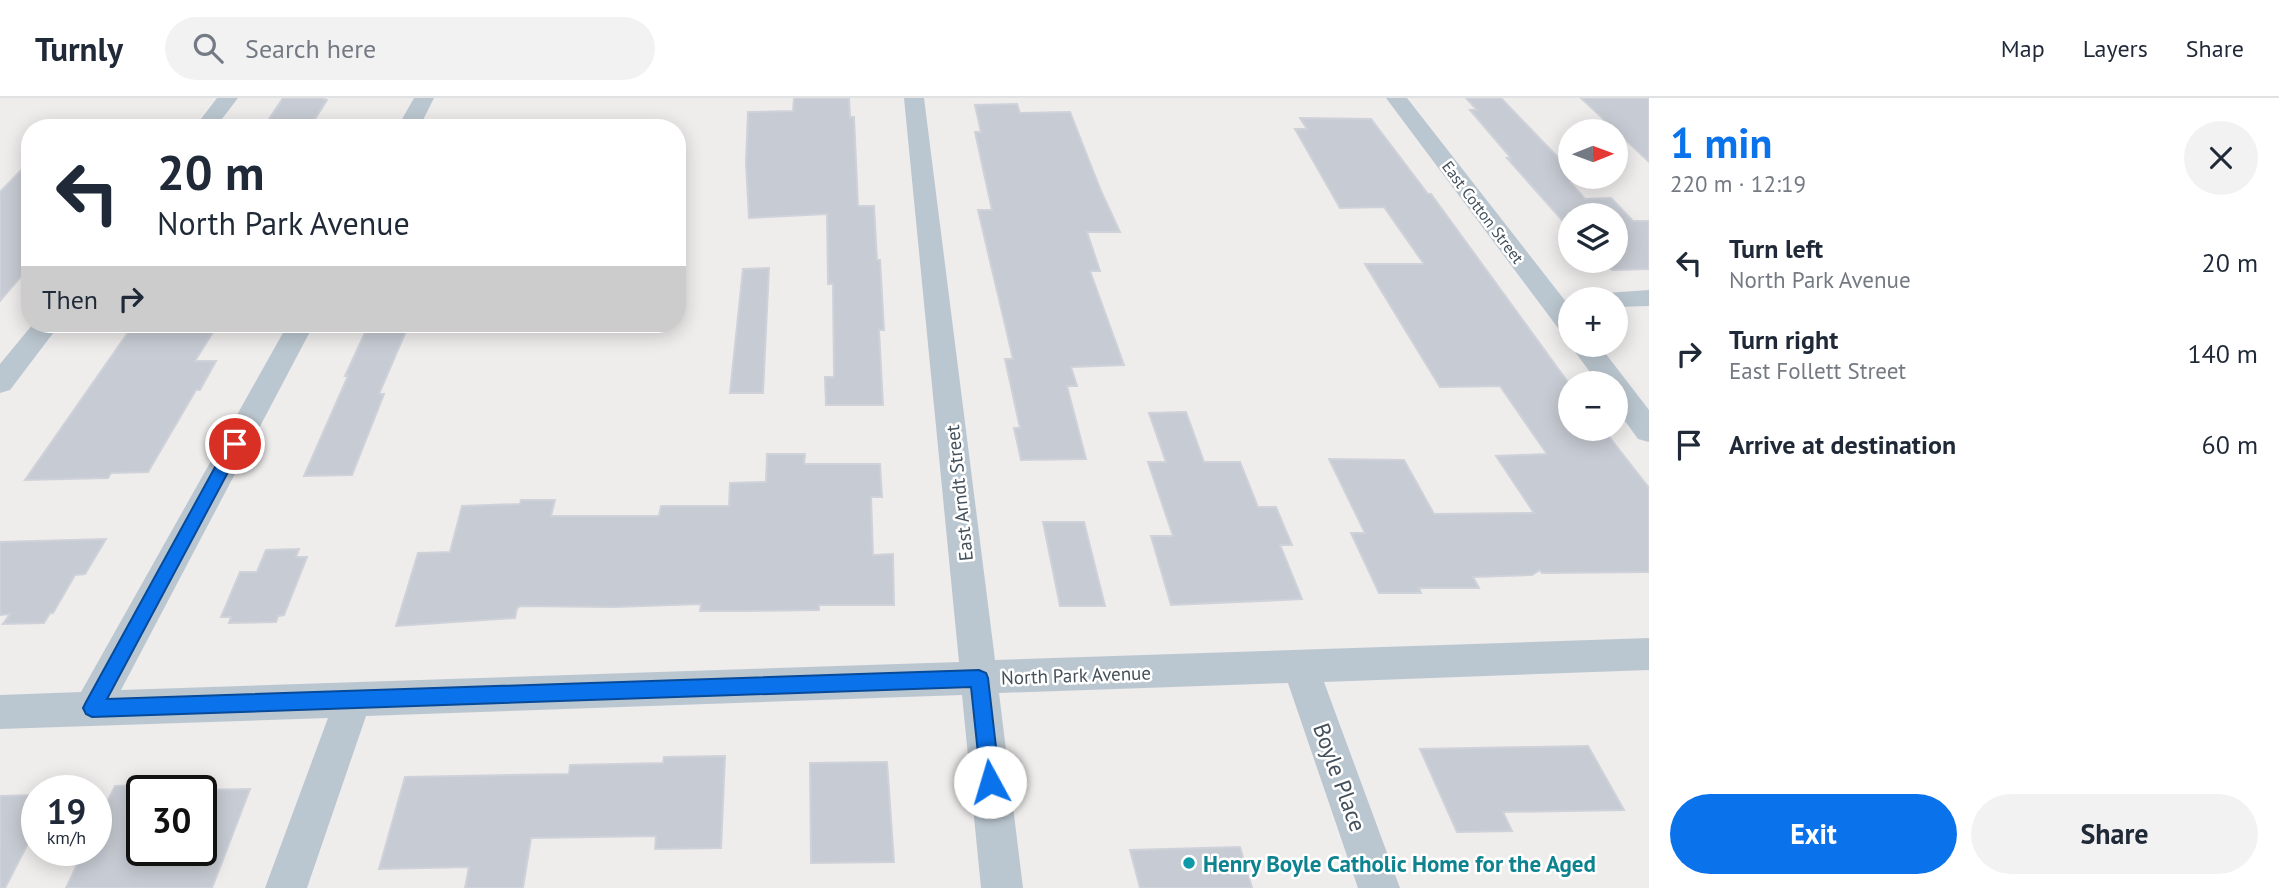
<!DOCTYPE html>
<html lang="en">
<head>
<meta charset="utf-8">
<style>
  body { margin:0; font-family:"PT Sans",sans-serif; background:#f2f2f3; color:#1f2937; height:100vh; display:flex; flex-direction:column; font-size:26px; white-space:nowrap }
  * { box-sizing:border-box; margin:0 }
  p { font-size:23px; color:#747a83 }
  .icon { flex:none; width:38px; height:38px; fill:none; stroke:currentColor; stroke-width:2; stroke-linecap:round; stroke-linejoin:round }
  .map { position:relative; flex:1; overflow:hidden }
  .details { display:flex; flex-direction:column; background:#fff; width:630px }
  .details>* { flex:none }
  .guide { position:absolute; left:21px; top:21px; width:665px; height:214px; border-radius:28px; box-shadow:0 4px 18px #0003; background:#fff; color:#1f2937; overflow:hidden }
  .needle { width:46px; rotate:89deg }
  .buttons { position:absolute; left:1558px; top:21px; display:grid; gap:14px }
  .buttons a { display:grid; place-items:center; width:70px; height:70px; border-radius:50%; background:#fff; box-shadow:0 4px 18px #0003; font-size:35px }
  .speed { position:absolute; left:21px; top:677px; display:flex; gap:14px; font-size:35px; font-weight:700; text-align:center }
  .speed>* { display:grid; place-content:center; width:91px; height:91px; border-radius:50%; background:#fff; box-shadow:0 4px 18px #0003; line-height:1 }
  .speed small { font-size:18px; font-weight:400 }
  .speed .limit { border:4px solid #111; border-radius:10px; background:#fff; color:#111 }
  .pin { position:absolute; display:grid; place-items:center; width:60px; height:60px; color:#fff; margin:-30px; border:4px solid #fff; border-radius:50%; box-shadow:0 2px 7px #0007 }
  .me { position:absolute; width:77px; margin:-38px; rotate:354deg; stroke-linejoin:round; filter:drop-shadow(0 0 5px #0008) }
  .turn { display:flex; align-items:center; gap:24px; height:147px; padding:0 21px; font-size:32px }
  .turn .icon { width:91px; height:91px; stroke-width:2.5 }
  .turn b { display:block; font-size:49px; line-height:60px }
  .then { display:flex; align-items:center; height:66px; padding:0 21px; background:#0003; gap:14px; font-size:26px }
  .round { display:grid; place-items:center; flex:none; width:74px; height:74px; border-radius:37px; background:#f2f2f3 }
  .overview { display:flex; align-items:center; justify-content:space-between; height:119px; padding:0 21px }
  h1 { font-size:42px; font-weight:800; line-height:52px; color:#0a72eb }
  .primary-button { display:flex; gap:14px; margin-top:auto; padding:14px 21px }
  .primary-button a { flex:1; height:80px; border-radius:42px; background:#0a72eb; color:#fff; font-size:28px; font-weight:800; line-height:80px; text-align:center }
  .primary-button a+a { background:#f2f2f3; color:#1f2937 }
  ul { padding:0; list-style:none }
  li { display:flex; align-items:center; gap:21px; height:91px; padding:0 21px }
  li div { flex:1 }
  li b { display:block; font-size:26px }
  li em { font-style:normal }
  header { display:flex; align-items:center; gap:42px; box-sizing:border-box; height:98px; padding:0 35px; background:#fff; border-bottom:2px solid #e0e1e3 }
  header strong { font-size:33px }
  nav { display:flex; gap:38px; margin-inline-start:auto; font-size:24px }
  .search { width:490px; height:63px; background:#f2f2f3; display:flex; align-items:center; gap:18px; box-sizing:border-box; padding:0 24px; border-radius:38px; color:#747a83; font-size:26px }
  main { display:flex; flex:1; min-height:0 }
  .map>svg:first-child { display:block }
</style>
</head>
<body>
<header>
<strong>Turnly</strong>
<div class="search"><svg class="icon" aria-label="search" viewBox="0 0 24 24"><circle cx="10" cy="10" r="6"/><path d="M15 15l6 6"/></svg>Search here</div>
<nav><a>Map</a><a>Layers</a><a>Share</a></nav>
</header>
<main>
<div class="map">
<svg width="1649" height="790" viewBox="0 0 1649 790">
  <rect width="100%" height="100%" fill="#efecec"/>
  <path fill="#c7cbd3" stroke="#cfd2d9" stroke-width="2" d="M283,0H322L327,2L310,29L263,30Z
    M794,0H849L850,19H854L858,108H874L877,162H880L884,232H879L883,307H826L825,279H834L833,186H828L827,116L749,120L746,65L748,14L793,13Z
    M1466,0H1501L1570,72V84L1585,101L1611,100L1633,123H1649V171L1612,172L1604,163H1615V117H1570V131L1507,60H1511L1470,12H1477Z
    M1581,0H1649V64Z
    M1017,6L1020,15L1070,14L1101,93L1120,134H1087L1100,173H1090L1124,267L1071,269L1077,288H1067L1086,361L1021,362L1014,330H1020L1005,261H1013L978,112H992L975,34H981L975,7Z
    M1300,20L1371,21L1428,96H1431L1570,287V331H1603L1649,390V474L1542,475L1540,472L1532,477L1473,479L1479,490H1419L1421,495H1379L1351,435H1365L1329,361L1404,362L1434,416L1534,415L1496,358L1547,356L1500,288L1440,289L1365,166H1424L1384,109L1340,110L1295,31H1307Z
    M30,63V168L0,203V94Z
    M769,170L763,295H730L743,171Z
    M134,226H218L195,263H216L200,292H196L148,374L111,375L108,380L25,382Z
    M369,226H409L379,296H384L352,377L304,378L348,278H345Z
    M1186,314L1204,364H1240L1258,409H1276L1292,447H1280L1302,501L1171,507L1151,438H1173L1148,364H1166L1149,315Z
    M767,356H805L804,366H880L882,399H871L873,457L893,456L894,507H819V512L739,513H700L701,506L614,509L521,508L517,510L515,520L396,528L418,455L450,454L462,408L520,406L521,402H555L551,418H659L661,408H729L730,385L766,384Z
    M1043,424H1084L1105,508H1060Z
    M106,441L85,476L75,477L53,515H50L44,525L3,526L10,516L0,517V444Z
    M299,451L296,459H307L284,517L278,518L276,524L229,525L231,519H221L240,474H257L266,452Z
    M1588,648L1624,712L1503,714L1512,733L1457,734L1420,651Z
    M725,658L721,750L655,751L656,738L531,740L523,790H465L469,769L379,771L405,679L569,676L570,667L663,665L664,659Z
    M887,664L894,764L811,765L810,665Z
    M142,687V752H201V692L250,691L212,790H66L84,752H96V727L115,688Z
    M37,697V728L5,790H0V698Z
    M1240,749L1252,790H1140L1130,752Z"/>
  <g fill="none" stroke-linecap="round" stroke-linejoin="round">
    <path fill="#bbc7d0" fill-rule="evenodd" d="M217,0H238L215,30H194Z
      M414,0H434L419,30H397Z
      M904,0H924L995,562L1649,540V572L1324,584L1400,790H1358L1288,585L999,595L1023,790H981L962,597L366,618L307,790H265L328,620L0,631V597L81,594L288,226H314L121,592L959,564Z
      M1386,0H1407L1570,209V237L1561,234Z
      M1649,192V208L1615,209V201H1602L1606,195Z
      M33,226H60L10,292L0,295V266Z
      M1570,247H1599L1649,312V344L1638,341L1615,309V285H1598Z"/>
  </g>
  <path fill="#0a72eb" stroke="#064a99" stroke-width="2" d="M235,341L243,346L107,601L979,572L986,575L988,580L1000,684L998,691L990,693L983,691L981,684L971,589L92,619L86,616L83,610L86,604L230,342Z"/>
  <circle fill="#0f9aa8" stroke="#fff" stroke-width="2.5" cx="1189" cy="765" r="7"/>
  <g text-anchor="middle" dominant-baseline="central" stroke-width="5" stroke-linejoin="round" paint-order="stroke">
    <g font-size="16" fill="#43505b" stroke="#fff">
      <text transform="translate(1483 114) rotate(53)">East Cotton Street</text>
    </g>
    <g font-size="19" fill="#43505b" stroke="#fff">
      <text transform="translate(959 395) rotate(-96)">East Arndt Street</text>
      <text transform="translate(1076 577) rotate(-2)">North Park Avenue</text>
    </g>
    <g font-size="23" fill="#43505b" stroke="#fff">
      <text transform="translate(1340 679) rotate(70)">Boyle Place</text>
    </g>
    <g font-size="23" font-weight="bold" fill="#0d838f" stroke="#fff" text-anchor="start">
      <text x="1203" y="765">Henry Boyle Catholic Home for the Aged</text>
    </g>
  </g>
</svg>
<div class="buttons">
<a><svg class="needle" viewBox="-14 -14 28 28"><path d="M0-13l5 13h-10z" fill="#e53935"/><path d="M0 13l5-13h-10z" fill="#747a83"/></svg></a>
<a><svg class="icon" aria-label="layers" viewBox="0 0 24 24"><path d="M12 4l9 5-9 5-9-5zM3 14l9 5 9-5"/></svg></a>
<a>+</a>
<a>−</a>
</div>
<div class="speed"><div>19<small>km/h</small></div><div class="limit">30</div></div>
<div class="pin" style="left:235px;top:346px;background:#d93025"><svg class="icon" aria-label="arrive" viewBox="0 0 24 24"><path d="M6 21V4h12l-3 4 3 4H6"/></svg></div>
<svg class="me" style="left:990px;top:684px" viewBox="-20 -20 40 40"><circle r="19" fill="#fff"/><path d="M0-13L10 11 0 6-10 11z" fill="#0a72eb"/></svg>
<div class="guide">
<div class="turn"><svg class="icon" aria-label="left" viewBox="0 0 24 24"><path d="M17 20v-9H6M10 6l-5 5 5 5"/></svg><div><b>20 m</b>North Park Avenue</div></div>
<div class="then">Then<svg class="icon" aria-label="right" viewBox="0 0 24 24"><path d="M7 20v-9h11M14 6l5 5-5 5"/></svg></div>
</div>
</div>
<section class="details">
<div class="overview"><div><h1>1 min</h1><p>220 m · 12:19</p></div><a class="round"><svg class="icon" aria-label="close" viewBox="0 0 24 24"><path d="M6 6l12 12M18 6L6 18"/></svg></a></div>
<ul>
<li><svg class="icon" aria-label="left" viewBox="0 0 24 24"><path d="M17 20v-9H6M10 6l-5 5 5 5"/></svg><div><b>Turn left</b><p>North Park Avenue</p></div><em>20 m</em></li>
<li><svg class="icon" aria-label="right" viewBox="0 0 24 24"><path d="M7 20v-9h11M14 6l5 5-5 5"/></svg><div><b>Turn right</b><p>East Follett Street</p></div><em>140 m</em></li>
<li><svg class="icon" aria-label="arrive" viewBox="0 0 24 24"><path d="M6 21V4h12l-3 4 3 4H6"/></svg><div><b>Arrive at destination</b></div><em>60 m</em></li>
</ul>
<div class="primary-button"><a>Exit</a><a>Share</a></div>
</section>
</main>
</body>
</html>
